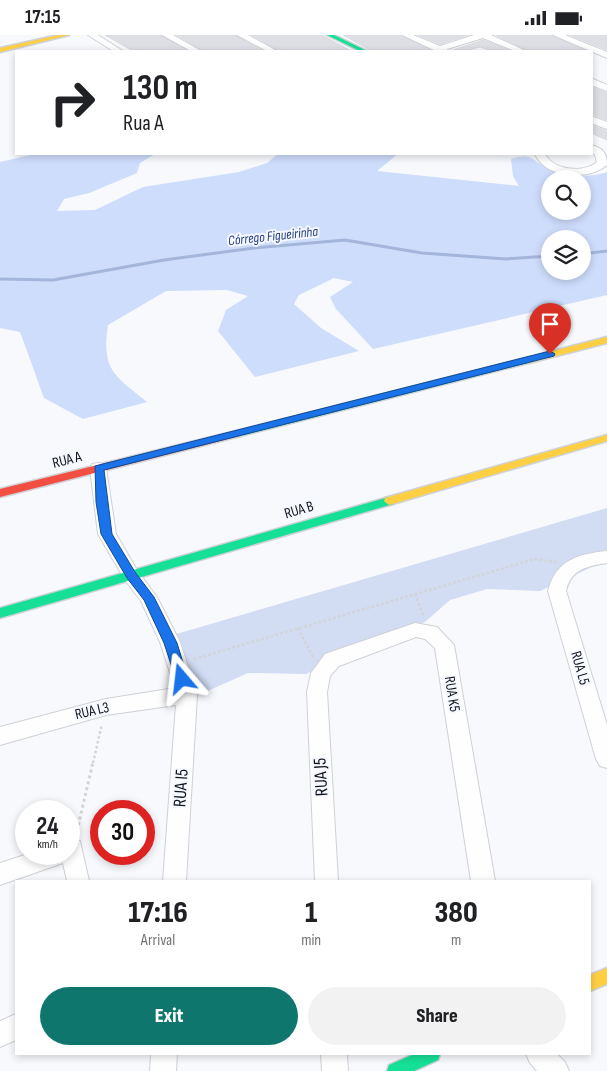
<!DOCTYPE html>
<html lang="en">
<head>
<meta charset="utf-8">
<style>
  body { margin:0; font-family:"Sofia Sans Condensed",sans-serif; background:#f2f2f2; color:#202124; height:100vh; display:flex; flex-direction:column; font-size:19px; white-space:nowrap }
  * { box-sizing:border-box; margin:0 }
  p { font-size:16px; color:#757577 }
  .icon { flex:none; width:28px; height:28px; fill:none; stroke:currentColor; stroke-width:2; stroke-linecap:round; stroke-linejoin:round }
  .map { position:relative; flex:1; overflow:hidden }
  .sheet { position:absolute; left:15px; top:845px; width:576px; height:175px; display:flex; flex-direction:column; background:#fff; border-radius:0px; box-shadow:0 2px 8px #0003 }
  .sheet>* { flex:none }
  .top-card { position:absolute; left:15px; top:15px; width:578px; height:105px; border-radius:0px; box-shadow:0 2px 8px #0003; background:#fff; color:#202124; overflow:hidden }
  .tools { position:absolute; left:541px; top:135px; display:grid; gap:10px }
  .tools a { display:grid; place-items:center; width:50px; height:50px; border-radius:50%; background:#fff; box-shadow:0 2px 8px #0003; font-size:25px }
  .speed { position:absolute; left:15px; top:765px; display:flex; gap:10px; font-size:25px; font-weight:700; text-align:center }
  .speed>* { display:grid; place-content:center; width:65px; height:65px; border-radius:50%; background:#fff; box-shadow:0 2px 8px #0003; line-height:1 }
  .speed small { font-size:12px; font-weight:400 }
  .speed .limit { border:8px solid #d22; background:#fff; color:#111 }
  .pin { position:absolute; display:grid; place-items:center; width:42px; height:42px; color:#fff; margin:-51px -21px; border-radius:50% 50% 50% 0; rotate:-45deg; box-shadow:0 0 5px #0007 }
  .pin .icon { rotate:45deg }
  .me { position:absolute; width:55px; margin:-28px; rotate:343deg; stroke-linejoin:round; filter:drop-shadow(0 0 4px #0008) }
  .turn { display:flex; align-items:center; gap:18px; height:105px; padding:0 25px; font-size:22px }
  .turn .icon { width:65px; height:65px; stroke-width:2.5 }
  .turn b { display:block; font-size:35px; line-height:42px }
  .eta { display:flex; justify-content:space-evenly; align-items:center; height:85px; text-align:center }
  .eta b { font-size:30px; font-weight:800; line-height:35px }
  .action { display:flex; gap:10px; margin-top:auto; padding:10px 25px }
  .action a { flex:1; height:58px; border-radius:30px; background:#0f766e; color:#fff; font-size:20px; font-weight:800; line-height:58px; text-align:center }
  .action a+a { background:#f2f2f2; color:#202124 }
  .status { display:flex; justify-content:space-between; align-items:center; height:35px; padding:0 25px; background:#fff; direction:ltr }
  .status svg { height:14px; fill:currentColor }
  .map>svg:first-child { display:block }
</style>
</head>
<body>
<div class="status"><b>17:15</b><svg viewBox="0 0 49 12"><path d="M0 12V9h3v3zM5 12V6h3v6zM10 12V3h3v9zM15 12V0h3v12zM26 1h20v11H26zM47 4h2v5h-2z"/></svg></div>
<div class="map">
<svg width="607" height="1036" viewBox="0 0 607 1036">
  <rect width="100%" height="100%" fill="#f7f9fd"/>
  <path fill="#d2dcf3" d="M607,473V525L540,556L487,554L450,565L425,587L306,639L248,638L194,662L173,600Z"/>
  <path fill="#ceddfc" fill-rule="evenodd" d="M35,119H155L140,128L137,138L89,158L64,164L57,176L95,175L143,152L239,137L267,128L278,119H398L377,136L519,151L513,141L511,124C532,117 532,126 549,134C566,142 590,143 607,137V260L373,314L336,274L330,262L353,247L334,243L299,260L294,269L321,293L359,316L255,342L218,296L226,275L248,261L227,255L166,256L108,290C101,335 115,341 147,367L83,384L44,363L20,297L0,293V127ZM550,144H582V176H550ZM550,204H582V236H550Z"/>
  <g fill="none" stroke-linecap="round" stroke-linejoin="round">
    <path stroke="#a4b5db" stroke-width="3" d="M582,219L607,216
      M0,244L53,245L164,225L254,213L345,205L422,218L506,224L550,221"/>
  </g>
  <path fill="#dddfe4" stroke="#d9dbe0" d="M105,0H160L188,16H133Z
    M177,0H235L263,16H203Z
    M252,0H322L351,16H279Z
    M343,0H400L432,16H372Z
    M418,0H468L440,9Z
    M496,0H551L586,16H528Z
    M570,0H607V15Z
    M483,5L511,16H492L480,12L465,16H450Z
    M591,52L607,58V85L591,79Z
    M591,90L607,96V105L591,98Z"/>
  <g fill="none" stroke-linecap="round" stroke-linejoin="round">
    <defs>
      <path id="street" d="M88,0H98L123,16H113Z
        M162,0H173L201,16H191Z
        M237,0H248L277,16H267Z
        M402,0H413L440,11L474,0H491L526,16H515L483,3L447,14L448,16H436Z
        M553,0H565L607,17V23Z
        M591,43L607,50V56L591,50Z
        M591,81L607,87V94L591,88Z
        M591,110C603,113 607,118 607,130C588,146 546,144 535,119H545C554,136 584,138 597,127L595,120L591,117Z
        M98,428L104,429L106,433L116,499L137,535L157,562L180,607L197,660L186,846H163L176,670L106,680L0,710V692L106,664L175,653L160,607L141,566L125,545L98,499L90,433L92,429Z
        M607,516V528C587,531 571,534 566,556L607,690V733L600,731L596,724L548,556C556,525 578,519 607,516Z
        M415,588L437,592L454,610L495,846H471L435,613L425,604L416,602L339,631L330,641L327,657L338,846H315L307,657L311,638L325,619Z
        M72,803L80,806L89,846H67L63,828L0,850V828L28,819H69V805Z
        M16,979V1005L0,1012V986Z
        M151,1019H177L176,1036H150Z
        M321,1019H347L348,1036H322Z
        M526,1019H557L565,1027L569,1036H537L530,1028Z"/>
      <path id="fast" d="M327,0H334L367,16H360Z
        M529,322L534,325L532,327L236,402L231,399L236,396Z
        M389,462L394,466L393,469L0,583V573Z
        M414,1019H440L438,1025L414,1036H387L389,1030Z"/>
      <path id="slow" d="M59,0H69L0,17V13Z
        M607,302V308L529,328L524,325L526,323Z
        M607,400V406L389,470L384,466L385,463Z
        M607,933V949L590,956V940Z"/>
      <path id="jam" d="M236,396L241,399L240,401L0,462V454Z"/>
    </defs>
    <use href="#street" stroke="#ced1d5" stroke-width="2"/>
    <use href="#fast" stroke="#ced1d5" stroke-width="3"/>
    <use href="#slow" stroke="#ced1d5" stroke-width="3"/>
    <use href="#jam" stroke="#ced1d5" stroke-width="3"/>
    <path stroke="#d2d4d5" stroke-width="2.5" stroke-dasharray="2.5 2.5" stroke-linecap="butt" d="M415,559L424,582
      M298,593L314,624
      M194,624L535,524L556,527
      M93,728L102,689"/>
    <path stroke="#d2d4d5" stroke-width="3" stroke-dasharray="3 3" stroke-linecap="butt" d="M77,796L93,727"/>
    <use href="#street" fill="#fefeff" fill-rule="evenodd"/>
    <use href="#fast" fill="#16e098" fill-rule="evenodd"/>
    <use href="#slow" fill="#ffcf43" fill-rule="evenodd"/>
    <use href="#jam" fill="#f24e42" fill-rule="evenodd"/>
  </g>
  <path fill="#1a73e8" stroke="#114b97" d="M550,316L555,319L554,321L104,435L112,499L135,537L154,562L177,608L188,644L182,650L177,648L164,608L144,565L127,543L101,499L96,467L95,431Z"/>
  <g text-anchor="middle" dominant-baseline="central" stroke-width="4" stroke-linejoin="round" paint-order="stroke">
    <g font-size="14" font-style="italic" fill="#263f7f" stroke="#f5f8ff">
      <text transform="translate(273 201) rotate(-6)">Córrego Figueirinha</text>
    </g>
    <g font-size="15" fill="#11141a" stroke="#f5f8ff">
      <text transform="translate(67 425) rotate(-14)">RUA A</text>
      <text transform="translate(299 475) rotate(-16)">RUA B</text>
      <text transform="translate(580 633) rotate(74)">RUA L5</text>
      <text transform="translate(452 659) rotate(81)">RUA K5</text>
      <text transform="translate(92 676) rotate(-13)">RUA L3</text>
    </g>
    <g font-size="18" fill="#11141a" stroke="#f5f8ff">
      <text transform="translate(321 742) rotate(-93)">RUA J5</text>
      <text transform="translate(181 753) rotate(-86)">RUA I5</text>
    </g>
  </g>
</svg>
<div class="tools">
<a><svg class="icon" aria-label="search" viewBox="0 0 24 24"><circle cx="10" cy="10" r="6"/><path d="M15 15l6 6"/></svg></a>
<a><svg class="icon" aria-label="layers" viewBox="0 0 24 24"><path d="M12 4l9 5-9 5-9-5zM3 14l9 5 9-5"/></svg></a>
</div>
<div class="speed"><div>24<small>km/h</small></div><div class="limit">30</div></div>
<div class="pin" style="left:550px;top:319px;background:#d93025"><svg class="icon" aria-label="arrive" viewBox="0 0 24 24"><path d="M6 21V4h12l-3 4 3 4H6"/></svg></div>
<svg class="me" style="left:182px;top:644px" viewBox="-20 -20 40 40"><path d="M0-17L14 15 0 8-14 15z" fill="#1a73e8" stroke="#fff" stroke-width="4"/></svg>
<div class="top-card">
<div class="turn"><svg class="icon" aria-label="right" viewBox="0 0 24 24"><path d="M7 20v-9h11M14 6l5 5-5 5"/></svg><div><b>130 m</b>Rua A</div></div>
</div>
<section class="sheet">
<div class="eta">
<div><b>17:16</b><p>Arrival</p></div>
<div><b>1</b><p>min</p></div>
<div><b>380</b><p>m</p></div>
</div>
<div class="action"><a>Exit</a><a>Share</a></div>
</section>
</div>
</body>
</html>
